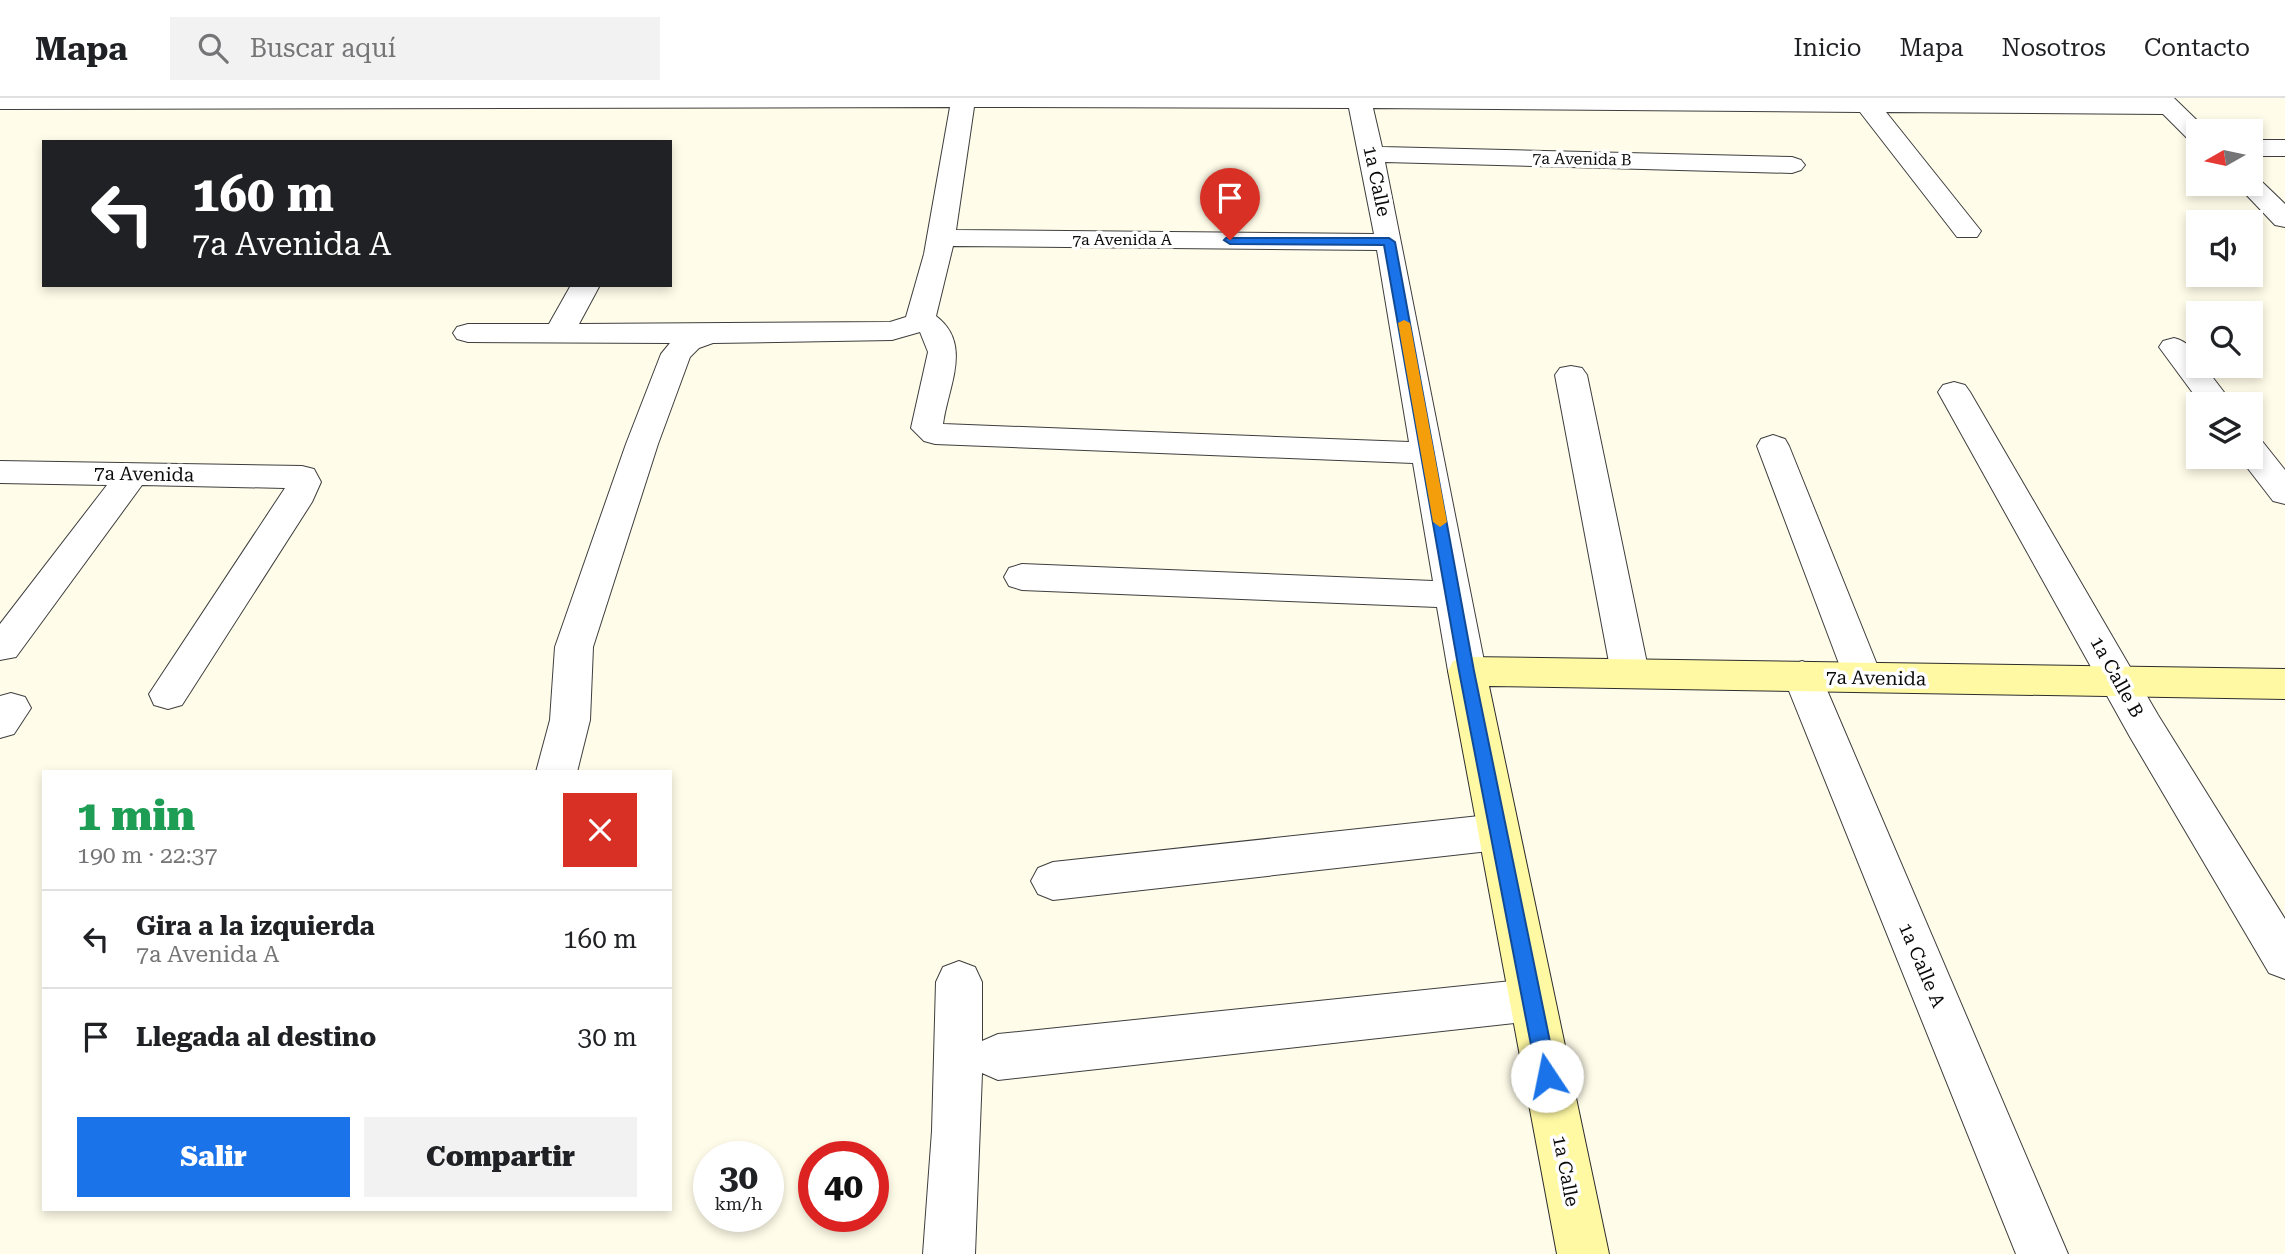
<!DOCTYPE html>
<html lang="es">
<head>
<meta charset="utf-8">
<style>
  body { margin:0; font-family:"Roboto Serif",serif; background:#f2f2f2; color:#202124; height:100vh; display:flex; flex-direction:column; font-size:26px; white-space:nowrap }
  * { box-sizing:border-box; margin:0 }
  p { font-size:23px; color:#757577 }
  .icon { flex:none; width:38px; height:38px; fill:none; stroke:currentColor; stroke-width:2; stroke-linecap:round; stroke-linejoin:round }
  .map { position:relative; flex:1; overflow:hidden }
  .side { position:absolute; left:42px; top:672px; width:630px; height:441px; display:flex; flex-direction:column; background:#fff; border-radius:0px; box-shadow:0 4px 10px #0003 }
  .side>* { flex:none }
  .hud { position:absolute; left:42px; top:42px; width:630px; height:147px; border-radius:0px; box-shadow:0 4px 10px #0003; background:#202124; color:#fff; overflow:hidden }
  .needle { width:46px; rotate:261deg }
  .tools { position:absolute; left:2186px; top:21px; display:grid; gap:14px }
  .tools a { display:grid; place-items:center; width:77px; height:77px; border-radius:0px; background:#fff; box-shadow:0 4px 10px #0003; font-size:35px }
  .speed { position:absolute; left:693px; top:1043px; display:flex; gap:14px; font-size:35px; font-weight:700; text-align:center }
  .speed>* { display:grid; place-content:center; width:91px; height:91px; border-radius:50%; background:#fff; box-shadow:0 4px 10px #0003; line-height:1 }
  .speed small { font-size:18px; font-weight:400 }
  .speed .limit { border:10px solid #d22; background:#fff; color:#111 }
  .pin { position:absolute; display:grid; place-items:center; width:60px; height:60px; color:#fff; margin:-72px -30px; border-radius:50% 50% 50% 0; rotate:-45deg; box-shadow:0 0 7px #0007 }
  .pin .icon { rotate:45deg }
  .me { position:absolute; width:77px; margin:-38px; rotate:349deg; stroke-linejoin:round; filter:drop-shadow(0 0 5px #0008) }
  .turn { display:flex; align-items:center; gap:24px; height:147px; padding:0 35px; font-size:32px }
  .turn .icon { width:91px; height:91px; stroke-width:2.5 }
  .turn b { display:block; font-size:49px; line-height:60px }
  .round { display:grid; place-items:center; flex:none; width:74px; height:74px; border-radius:0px; background:#f2f2f2 }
  .summary { display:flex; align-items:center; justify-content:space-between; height:119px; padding:0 35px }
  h1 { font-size:42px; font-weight:800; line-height:52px; color:#1e9e55 }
  .cta { display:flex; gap:14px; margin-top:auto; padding:14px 35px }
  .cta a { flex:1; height:80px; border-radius:0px; background:#1a73e8; color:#fff; font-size:28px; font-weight:800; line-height:80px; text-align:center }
  .cta a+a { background:#f2f2f2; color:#202124 }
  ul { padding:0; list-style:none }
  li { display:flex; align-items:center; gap:21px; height:98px; padding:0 35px; border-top:2px solid #e0e0e0 }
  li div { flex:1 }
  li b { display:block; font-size:26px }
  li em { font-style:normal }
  header { display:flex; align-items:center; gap:42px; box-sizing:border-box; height:98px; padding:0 35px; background:#fff; border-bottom:2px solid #e0e0e0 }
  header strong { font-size:33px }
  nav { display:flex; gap:38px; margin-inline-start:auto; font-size:24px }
  .search { width:490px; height:63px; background:#f2f2f2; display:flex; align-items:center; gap:18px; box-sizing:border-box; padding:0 24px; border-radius:0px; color:#757577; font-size:26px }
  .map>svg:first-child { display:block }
</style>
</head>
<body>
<header>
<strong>Mapa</strong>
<div class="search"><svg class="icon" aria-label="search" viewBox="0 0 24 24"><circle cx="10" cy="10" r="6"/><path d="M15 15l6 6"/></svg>Buscar aquí</div>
<nav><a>Inicio</a><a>Mapa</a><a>Nosotros</a><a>Contacto</a></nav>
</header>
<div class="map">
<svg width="2285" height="1156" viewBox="0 0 2285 1156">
  <rect width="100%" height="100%" fill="#fffce9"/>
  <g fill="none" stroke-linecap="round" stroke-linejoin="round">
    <defs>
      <path id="street" d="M0,0H2174L2208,33H2198V45L2189,42L2163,16L1886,14L1981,133L1977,139H1957L1860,14L1373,10L1382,49L1792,59L1801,62L1805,67L1801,72L1792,75L1385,64L1486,573L1481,583L1467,587L1453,583L1448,573L1437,509L1022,492L1009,488L1004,479L1009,470L1022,466L1433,483L1413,365L935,346L924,343L911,330L928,254L920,234L892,242L713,245L699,250L690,259L658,346L593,549L590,622L577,674H536L550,622L555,549L626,346L661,256L670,245L468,244L457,241L453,235L457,229L468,226H549L571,187H600L579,226L890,224L906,219L924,156L950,9L0,11ZM974,9L1349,10L1374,136L956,132ZM953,148L1377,152L1409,344L943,326C948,288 973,246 936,218Z
        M2250,42H2285V58H2250Z
        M2250,78L2258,80L2285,106V129L2275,127L2236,86H2250Z
        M2174,240C2187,243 2198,254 2198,268H2204L2233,306H2201L2159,249L2163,243Z
        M1571,268L1582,270L1587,277L1649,575L1644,585L1630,589L1616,585L1611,575L1555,277L1560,270Z
        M1954,284L1965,287L1970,294L2158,617L2285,821V881L2269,875L2130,639L1938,294L1943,287Z
        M1773,337L1785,341L1789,348L1882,579L1877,589L1863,594L1849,589L1844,579L1757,348L1761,341Z
        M2250,340L2262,343L2285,372V406L2273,403L2239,359H2250Z
        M0,363L302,368L314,371L321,384L312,404L182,607L168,611L154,607L149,596L285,390L142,387L16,559L0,562V526L107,387L0,385Z
        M1802,563L1816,568L1821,578L2068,1156H2016L1783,578L1788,568Z
        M11,595L25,599L31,610L14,636L0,640V598Z
        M1498,716L1513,722L1519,734L1513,746L1498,752L1053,802L1038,796L1031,783L1038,770L1053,764Z
        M959,863L975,869L982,884V943L998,936L1532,881L1548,887L1555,902L1548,917L1532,923L998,982L982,975L975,1156H923L932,1033L936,884L943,869Z"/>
      <path id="secondary" d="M1467,559L2285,571V601L1489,588L1609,1156H1557L1448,573L1453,563Z"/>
    </defs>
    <use href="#street" stroke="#3e3e3e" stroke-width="2"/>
    <use href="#secondary" stroke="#2d2d2d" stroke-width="2"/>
    <use href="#street" fill="#fff" fill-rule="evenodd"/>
    <use href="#secondary" fill="#fff9a4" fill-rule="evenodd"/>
  </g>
  <path fill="#1a73e8" stroke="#114b97" stroke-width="2" d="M1226,140H1389L1395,144L1474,573L1557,978L1554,985L1547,988L1540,985L1537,978L1459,573L1384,147L1230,146L1224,142Z"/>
  <path fill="#f59e0b" d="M1404,222L1410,225L1447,424L1440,429L1433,424L1398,225Z"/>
  <g text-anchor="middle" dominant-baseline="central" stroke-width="7" stroke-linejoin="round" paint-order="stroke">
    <g font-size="16" fill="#0b0b0b" stroke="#fff">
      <text transform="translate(1582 61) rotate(1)">7a Avenida B</text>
      <text x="1122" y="141">7a Avenida A</text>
    </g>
    <g font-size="19" fill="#0b0b0b" stroke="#fff">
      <text transform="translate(1377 83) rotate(78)">1a Calle</text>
      <text transform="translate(144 376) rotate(1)">7a Avenida</text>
      <text transform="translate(2117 579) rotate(61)">1a Calle B</text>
      <text transform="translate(1876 580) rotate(1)">7a Avenida</text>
      <text transform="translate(1922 867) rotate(67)">1a Calle A</text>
      <text transform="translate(1566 1073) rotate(79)">1a Calle</text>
    </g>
  </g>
</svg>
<div class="tools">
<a><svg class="needle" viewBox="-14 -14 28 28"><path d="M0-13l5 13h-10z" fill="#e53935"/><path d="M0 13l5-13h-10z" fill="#757577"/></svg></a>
<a><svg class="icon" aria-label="sound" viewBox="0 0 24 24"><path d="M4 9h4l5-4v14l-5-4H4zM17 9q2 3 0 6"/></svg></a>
<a><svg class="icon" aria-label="search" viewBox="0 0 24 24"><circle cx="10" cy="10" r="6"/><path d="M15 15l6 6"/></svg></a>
<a><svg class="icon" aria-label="layers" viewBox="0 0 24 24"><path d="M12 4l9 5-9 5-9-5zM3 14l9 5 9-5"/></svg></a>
</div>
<div class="speed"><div>30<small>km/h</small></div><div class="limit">40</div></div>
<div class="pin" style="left:1230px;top:142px;background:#d93025"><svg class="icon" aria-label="arrive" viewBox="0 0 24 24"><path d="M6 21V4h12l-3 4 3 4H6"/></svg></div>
<svg class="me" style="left:1547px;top:978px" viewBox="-20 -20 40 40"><circle r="19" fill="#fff"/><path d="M0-13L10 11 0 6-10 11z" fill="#1a73e8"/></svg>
<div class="hud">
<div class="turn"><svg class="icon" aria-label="left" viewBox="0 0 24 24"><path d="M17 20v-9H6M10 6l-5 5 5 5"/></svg><div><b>160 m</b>7a Avenida A</div></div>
</div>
<section class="side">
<div class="summary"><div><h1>1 min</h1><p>190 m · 22:37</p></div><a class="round" style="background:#d93025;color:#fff"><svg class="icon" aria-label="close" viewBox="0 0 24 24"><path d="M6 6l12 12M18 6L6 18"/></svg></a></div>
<ul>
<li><svg class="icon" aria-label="left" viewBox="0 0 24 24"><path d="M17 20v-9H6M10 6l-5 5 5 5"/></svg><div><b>Gira a la izquierda</b><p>7a Avenida A</p></div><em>160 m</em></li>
<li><svg class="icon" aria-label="arrive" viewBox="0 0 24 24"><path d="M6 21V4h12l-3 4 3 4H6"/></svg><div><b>Llegada al destino</b></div><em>30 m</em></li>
</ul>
<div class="cta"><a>Salir</a><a>Compartir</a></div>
</section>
</div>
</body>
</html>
